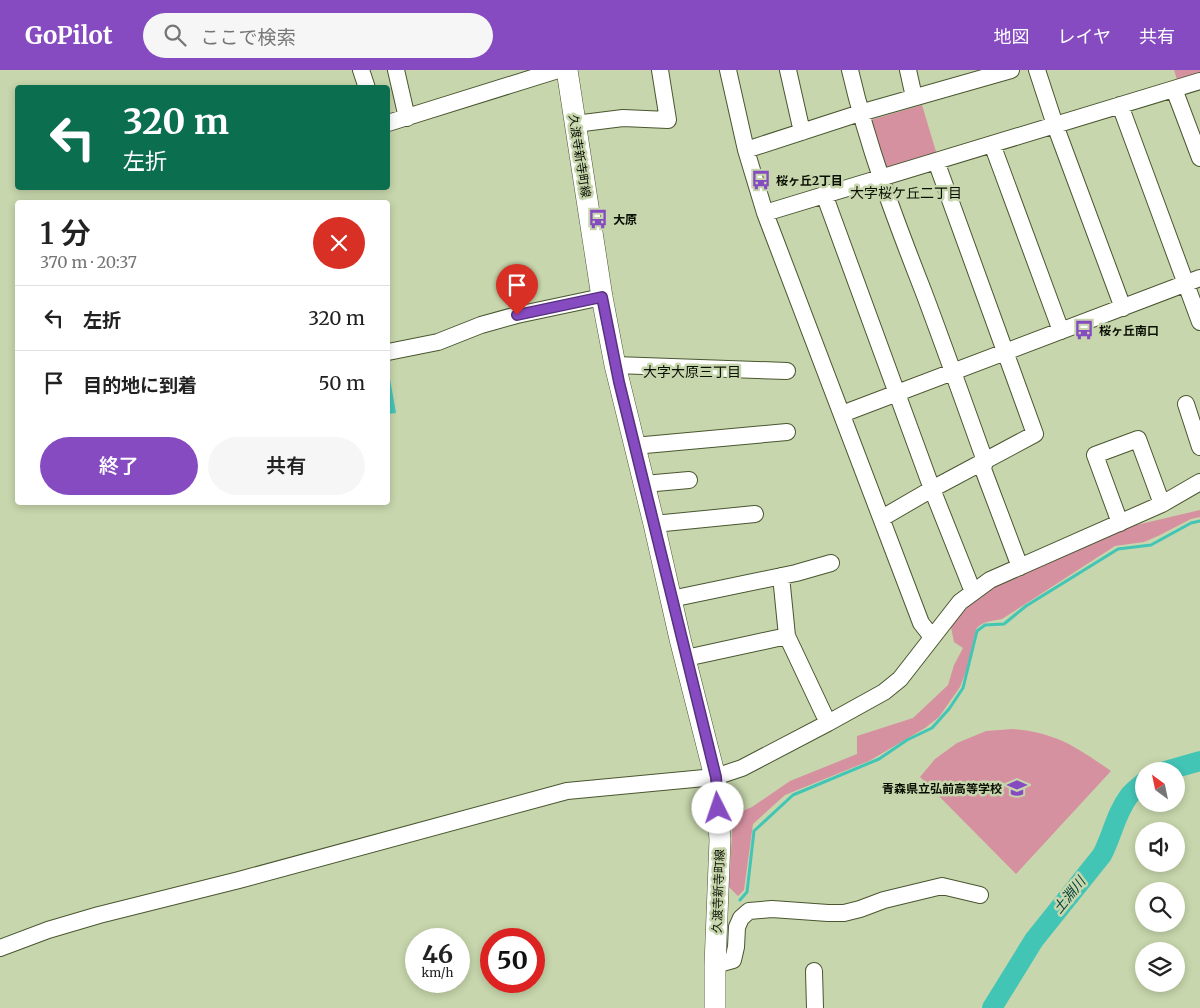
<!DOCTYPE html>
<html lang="ja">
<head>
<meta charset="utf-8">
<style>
  body { margin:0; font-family:Merriweather,"Noto Sans JP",serif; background:#f6f6f6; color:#222; height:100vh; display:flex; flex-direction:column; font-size:19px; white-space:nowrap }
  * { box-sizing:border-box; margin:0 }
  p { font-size:16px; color:#767676 }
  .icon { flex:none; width:28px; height:28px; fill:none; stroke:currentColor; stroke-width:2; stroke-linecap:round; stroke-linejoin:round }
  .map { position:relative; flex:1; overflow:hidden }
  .panel { position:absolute; left:15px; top:130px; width:375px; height:305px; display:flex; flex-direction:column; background:#fff; border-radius:5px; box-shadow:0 2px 8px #0003 }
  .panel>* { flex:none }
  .guide { position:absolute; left:15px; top:15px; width:375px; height:105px; border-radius:5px; box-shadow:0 2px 8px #0003; background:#0b6e4f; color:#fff; overflow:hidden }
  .needle { width:32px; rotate:327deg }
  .tools { position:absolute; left:1135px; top:692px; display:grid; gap:10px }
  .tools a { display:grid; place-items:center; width:50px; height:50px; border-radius:50%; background:#fff; box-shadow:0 2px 8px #0003; font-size:25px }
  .speed { position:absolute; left:405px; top:858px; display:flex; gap:10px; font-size:25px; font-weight:700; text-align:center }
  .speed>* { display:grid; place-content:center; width:65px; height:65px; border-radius:50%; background:#fff; box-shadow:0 2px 8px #0003; line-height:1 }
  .speed small { font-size:12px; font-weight:400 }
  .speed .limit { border:8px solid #d22; background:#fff; color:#111 }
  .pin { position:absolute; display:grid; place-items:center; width:42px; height:42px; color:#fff; margin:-51px -21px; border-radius:50% 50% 50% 0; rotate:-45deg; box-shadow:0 0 5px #0007 }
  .pin .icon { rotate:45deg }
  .me { position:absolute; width:55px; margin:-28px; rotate:356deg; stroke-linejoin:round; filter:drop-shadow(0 0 4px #0008) }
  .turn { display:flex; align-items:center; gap:18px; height:105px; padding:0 25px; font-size:22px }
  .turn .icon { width:65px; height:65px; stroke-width:2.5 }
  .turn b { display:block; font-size:35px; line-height:42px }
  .round { display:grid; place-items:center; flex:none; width:52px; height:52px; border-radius:26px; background:#f6f6f6 }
  .summary { display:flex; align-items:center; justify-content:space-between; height:85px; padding:0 25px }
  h1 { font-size:30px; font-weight:600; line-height:38px }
  .action { display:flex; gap:10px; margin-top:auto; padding:10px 25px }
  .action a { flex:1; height:58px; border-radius:30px; background:#864bc1; color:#fff; font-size:20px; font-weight:600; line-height:58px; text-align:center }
  .action a+a { background:#f6f6f6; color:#222 }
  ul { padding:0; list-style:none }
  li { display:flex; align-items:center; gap:15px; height:65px; padding:0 25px; border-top:1px solid #e0e0e0 }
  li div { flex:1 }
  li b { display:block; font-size:19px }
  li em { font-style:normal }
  header { display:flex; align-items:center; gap:30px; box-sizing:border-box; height:70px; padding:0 25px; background:#864bc1; color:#fff }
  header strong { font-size:24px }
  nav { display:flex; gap:28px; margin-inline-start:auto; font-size:18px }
  .search { width:350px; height:45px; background:#f6f6f6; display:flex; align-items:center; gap:12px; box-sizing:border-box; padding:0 18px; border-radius:28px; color:#767676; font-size:19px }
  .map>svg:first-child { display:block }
</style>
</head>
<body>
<header>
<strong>GoPilot</strong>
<div class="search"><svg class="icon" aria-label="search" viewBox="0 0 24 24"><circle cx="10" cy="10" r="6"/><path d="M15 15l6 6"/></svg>ここで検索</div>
<nav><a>地図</a><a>レイヤ</a><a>共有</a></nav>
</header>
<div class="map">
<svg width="1200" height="938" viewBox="0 0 1200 938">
  <rect width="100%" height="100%" fill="#c7d6ac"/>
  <path fill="#d691a1" d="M1174,0H1200V7L1178,13Z
    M922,35L937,85L883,101L867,51Z
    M1200,440V447L1191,449L1158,466L1144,472L1115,476L1002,549C992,551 983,551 976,559L968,596L960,617L939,647L925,658L869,691L785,725L753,754L744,820L738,826L729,817L733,745L752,737L790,711L857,684V666L913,648L948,615L954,595L963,578L954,572L950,552L984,522L1007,510L1132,456Z
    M1013,659C1057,663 1076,677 1111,701L1016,804L920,707L935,689L957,673L986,661Z"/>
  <path fill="#43c5b6" d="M389,303L396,343L388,344V304Z"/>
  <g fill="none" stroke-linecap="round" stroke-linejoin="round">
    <path stroke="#43c5b6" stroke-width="3" d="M740,830L747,822L754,761L793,725L879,689L907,670L932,658L949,639L963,618L977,561L985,555L1004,554L1026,536L1118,479L1151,475L1191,453L1200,451"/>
    <path stroke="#43c5b6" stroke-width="20" d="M1165,701L1200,691
      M992,938L1034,870L1102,785C1112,766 1116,743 1129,726C1133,721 1139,717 1144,712"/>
    <defs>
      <path id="minor" d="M361,0L367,18
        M396,0L407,48
        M728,0L746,80L765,143L921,553L932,567
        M788,0L802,62
        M850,0C868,78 895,149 924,223C945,279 965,335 985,391L983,399L1020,497
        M908,0L914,27
        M1037,0L1055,55L1123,238
        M1174,19L1200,88
        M1120,35L1200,252
        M388,53L558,0
        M575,54L623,48L668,50L660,0
        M992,74L1061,261
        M746,80L860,43L1011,0
        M824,124L932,419L973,522
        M765,143L1200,11
        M388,282L438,272L481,255L517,245L602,227
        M615,295L787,301
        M1186,334L1200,377
        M842,344L1200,208
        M634,376L787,362
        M644,414L689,410
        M882,448L932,419L1035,364L936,91
        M1120,453L1095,385L1138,369L1162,434
        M654,454L755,444
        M781,506L787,566
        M671,529L796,503L831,493
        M686,588L787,566L828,653
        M0,878L48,860L99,845L239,810L567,721L715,707L742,698L828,653L884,622L900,609L960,532L990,510L1162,434L1200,412
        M715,895L733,890L736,877L737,857L741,848L749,841L772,839L828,843H844L860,839L884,830L942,816L980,825
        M814,901L815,938"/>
      <path id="major" d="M567,0L602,227L615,295L654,454L680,569L715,707L720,770L715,895V938"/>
    </defs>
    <use href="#minor" stroke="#495630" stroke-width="18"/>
    <use href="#major" stroke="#495630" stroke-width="22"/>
    <use href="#minor" stroke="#fff" stroke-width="16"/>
    <use href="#major" stroke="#fff" stroke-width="21"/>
  </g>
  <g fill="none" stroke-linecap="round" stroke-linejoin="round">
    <defs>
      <path id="route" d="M517,245L602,227L619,312L716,707L718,738"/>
    </defs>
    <use href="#route" stroke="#57317d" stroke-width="12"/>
    <use href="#route" stroke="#864bc1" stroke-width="9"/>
  </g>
  <defs>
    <symbol id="bus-bare" viewBox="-9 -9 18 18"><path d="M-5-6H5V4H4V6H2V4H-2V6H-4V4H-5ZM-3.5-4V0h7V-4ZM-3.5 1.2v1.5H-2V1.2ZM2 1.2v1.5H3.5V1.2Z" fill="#864bc1" stroke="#c7d6ac" stroke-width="2.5" paint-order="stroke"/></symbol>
    <symbol id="school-bare" viewBox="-9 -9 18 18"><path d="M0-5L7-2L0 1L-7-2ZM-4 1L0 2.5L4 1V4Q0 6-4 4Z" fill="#864bc1" stroke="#c7d6ac" stroke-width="2.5" paint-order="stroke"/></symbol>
  </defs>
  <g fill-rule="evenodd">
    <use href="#bus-bare" x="747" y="96" width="28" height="28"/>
    <use href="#bus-bare" x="584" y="135" width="28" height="28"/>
    <use href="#bus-bare" x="1070" y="246" width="28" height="28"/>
    <use href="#school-bare" x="1003" y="704" width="28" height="28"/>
  </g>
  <g text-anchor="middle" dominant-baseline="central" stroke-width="5" stroke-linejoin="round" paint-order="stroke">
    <g font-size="12" fill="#0a0f03" stroke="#c7d6ac">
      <text transform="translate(580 86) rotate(81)">久渡寺新寺町線</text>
      <text transform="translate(718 821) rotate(-88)">久渡寺新寺町線</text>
    </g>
    <g font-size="12" font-weight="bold" fill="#0a0f03" stroke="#c7d6ac" text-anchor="start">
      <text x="776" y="110">桜ヶ丘2丁目</text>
      <text x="613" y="149">大原</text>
      <text x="1099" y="260">桜ヶ丘南口</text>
      <text x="1002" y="718" text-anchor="end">青森県立弘前高等学校</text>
    </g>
    <g font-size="14" fill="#0a0f03" stroke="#c7d6ac">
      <text x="906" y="123">大字桜ケ丘二丁目</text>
      <text x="692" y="302">大字大原三丁目</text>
    </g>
    <g font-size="14" font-style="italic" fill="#003c36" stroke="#c7d6ac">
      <text transform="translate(1069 825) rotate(-51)">土淵川</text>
    </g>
  </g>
</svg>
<div class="tools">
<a><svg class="needle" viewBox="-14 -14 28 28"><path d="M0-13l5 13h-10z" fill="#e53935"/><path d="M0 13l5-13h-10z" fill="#767676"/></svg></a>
<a><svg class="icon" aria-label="sound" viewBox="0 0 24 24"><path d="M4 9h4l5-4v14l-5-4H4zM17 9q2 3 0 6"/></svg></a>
<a><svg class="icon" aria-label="search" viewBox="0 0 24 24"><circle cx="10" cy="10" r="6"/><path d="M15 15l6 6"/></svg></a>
<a><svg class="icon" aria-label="layers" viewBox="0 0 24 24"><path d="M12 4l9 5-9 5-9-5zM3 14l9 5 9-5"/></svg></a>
</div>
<div class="speed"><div>46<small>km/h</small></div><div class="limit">50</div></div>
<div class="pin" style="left:517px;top:245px;background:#d93025"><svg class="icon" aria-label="arrive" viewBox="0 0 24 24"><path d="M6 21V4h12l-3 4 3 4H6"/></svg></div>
<svg class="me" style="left:718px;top:738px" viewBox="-20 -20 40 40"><circle r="19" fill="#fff"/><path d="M0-13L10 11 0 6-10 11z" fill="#864bc1"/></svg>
<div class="guide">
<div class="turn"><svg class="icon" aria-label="left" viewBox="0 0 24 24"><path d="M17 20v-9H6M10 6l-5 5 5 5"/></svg><div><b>320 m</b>左折</div></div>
</div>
<section class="panel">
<div class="summary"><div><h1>1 分</h1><p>370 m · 20:37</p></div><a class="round" style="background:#d93025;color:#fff"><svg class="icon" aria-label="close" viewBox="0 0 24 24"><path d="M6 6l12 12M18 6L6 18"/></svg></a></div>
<ul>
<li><svg class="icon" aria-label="left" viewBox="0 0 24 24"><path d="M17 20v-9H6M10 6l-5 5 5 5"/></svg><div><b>左折</b></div><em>320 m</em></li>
<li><svg class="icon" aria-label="arrive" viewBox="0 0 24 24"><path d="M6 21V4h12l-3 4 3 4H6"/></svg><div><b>目的地に到着</b></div><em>50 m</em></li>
</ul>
<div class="action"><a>終了</a><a>共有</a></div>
</section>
</div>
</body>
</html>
